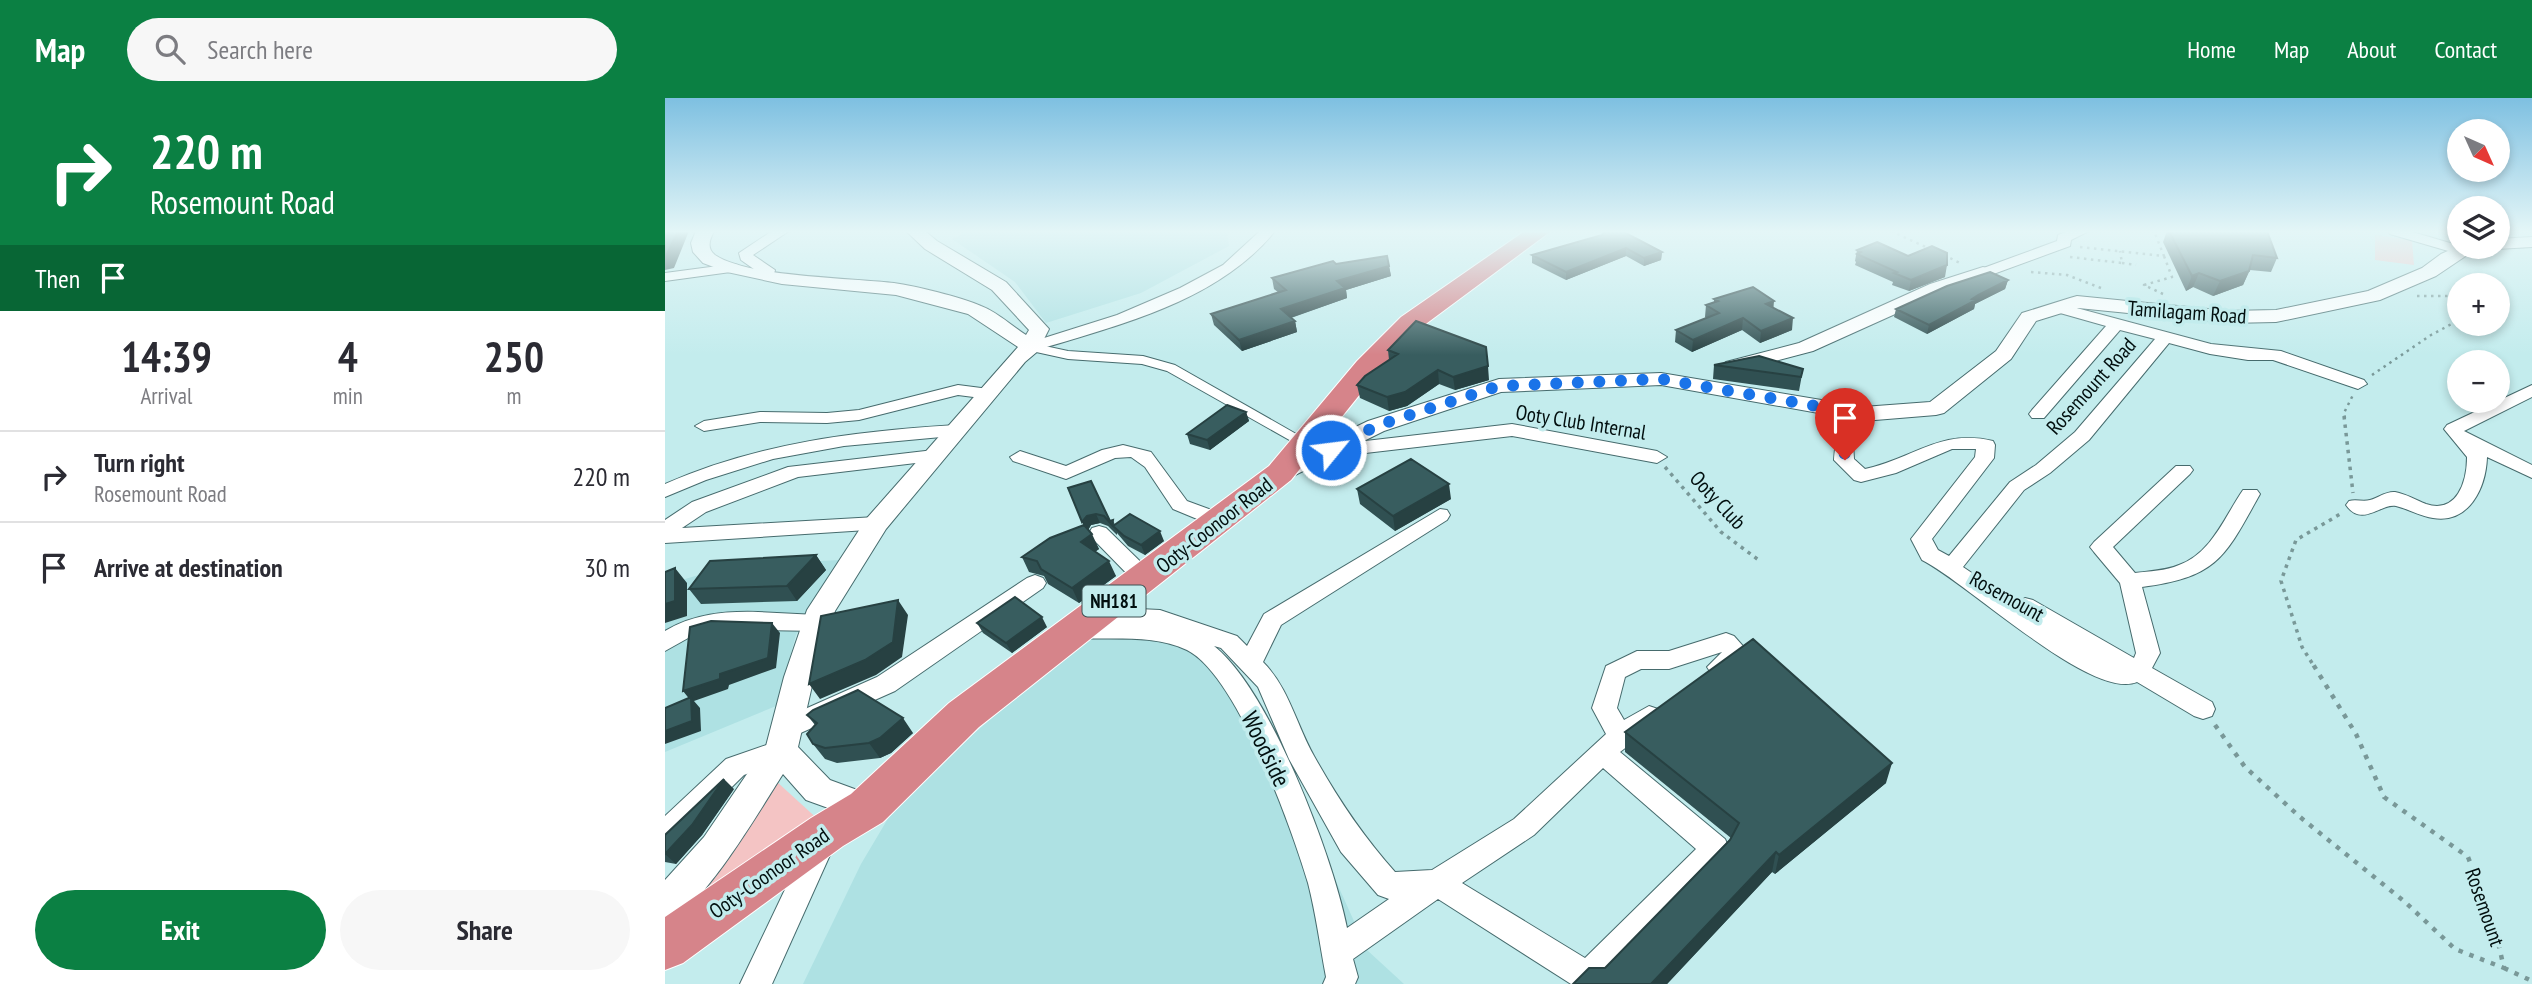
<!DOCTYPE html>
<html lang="en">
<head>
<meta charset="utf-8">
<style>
  body { margin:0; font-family:"PT Sans Narrow",sans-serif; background:#f7f7f7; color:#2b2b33; height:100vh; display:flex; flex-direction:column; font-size:26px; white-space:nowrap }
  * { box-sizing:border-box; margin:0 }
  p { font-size:23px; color:#7c7c81 }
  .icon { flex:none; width:38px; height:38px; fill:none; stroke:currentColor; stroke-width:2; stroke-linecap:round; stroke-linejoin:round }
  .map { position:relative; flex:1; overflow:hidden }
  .panel { display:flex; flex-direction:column; background:#fff; width:665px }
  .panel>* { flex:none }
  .top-card { background:#0b8043; color:#fff; overflow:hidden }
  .needle { width:46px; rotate:135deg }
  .tools { position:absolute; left:1782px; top:21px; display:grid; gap:14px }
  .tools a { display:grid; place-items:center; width:63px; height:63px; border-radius:50%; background:#fff; box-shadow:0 4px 10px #0003; font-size:35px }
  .pin { position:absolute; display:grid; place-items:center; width:60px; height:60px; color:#fff; margin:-72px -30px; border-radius:50% 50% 50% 0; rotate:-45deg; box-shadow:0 0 7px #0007 }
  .pin .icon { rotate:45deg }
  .me { position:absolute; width:77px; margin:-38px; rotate:61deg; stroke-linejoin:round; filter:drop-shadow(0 0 5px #0008) }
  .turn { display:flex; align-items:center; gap:24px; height:147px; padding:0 35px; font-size:32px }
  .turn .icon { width:91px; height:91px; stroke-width:2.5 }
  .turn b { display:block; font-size:49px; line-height:60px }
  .then { display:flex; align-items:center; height:66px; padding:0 35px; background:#0003; gap:14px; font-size:26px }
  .eta { display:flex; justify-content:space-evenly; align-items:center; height:119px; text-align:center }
  .eta b { font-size:42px; font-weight:600; line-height:49px }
  .action { display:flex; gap:14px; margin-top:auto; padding:14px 35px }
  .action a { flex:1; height:80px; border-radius:42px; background:#0b8043; color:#fff; font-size:28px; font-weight:600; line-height:80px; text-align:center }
  .action a+a { background:#f7f7f7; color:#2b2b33 }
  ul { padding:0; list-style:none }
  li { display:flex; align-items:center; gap:21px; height:91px; padding:0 35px; border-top:2px solid #e1e1e2 }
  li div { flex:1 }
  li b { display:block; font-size:26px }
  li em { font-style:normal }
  header { display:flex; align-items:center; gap:42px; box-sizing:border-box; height:98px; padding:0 35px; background:#0b8043; color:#fff }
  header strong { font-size:33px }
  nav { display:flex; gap:38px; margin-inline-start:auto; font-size:24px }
  .search { width:490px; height:63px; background:#f7f7f7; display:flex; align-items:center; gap:18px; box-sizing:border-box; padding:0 24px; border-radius:38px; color:#7c7c81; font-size:26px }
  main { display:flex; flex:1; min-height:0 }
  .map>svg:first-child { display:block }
</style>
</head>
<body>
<header>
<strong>Map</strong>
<div class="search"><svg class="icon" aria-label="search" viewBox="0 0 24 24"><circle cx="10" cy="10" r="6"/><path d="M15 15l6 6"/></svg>Search here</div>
<nav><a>Home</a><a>Map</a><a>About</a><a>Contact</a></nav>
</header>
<main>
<section class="panel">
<div class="top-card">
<div class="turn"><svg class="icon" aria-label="right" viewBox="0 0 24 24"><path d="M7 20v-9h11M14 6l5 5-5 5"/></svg><div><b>220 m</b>Rosemount Road</div></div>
<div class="then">Then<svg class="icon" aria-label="arrive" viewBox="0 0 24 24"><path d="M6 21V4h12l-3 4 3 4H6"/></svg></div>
</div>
<div class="eta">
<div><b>14:39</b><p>Arrival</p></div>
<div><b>4</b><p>min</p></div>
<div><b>250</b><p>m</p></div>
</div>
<ul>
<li><svg class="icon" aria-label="right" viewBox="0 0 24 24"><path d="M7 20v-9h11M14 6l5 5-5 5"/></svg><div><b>Turn right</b><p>Rosemount Road</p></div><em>220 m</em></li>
<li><svg class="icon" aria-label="arrive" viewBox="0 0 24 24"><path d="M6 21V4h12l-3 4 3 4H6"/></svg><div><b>Arrive at destination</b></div><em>30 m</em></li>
</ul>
<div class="action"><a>Exit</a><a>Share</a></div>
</section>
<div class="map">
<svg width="1867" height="886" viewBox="0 0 1867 886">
  <rect width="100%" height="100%" fill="#c3eced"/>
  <path fill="#aee1e3" d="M304,133H562L564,148L476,195L381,225L350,184L287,141Z
    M174,462L131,537L111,608L0,654V487L64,468Z
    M431,531L549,553L620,670L702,852L739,886H138L196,766L237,697Z"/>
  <path fill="#f4c4c4" d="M1710,137L1747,142L1749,167L1710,162Z
    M111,683L157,725L0,823Z"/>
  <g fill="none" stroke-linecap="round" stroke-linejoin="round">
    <defs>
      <path id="pedestrian" d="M366,245L403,253L478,258L510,267L647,345L640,349L635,348L502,273L477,266L403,261L362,252L360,249Z"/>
      <path id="minor" d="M107,133H124L88,157L110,172L108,180L103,181L76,162L74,155Z
        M595,133H610C554,203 454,227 372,252L366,254L358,249L360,246L452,217L515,190L558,167Z
        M1404,133H1424L1406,142L1405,148L1323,178H1313L1311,175L1313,172L1392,143L1393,137Z
        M1723,133H1744L1802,150L1804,153L1797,157L1725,136Z
        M68,166L73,167L75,170L73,173L0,183V175Z
        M1393,205L1546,246L1616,253L1699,282L1702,286L1693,291L1608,262H1583L1545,256L1504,245L1424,342L1385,375L1359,392L1298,469L1351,505L1360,500L1368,502L1469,560L1471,555L1455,485L1429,454L1425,449L1429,444L1511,368H1525L1528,372L1525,376L1448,449L1470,475C1484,473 1501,473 1514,467C1547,455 1560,418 1578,392H1592L1595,396C1560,459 1553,479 1477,489L1495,555L1487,570L1547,604L1550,611L1547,618L1538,621L1529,618L1472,584C1426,603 1302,484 1257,462L1246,441L1310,359L1311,351H1287L1231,375L1196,384L1189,382L1169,362C1170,347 1174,314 1191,310L1200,315L1188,345L1189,361L1200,371C1248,361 1276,330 1328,343L1330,347L1329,360L1267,441L1273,452L1284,458L1345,384L1371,367L1410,334L1490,241L1455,232L1379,320H1367L1364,316L1367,312L1441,228L1388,213L1385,210Z
        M293,287L324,291L333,296L324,301L293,297L194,322L162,325L95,324L39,333L30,328L39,323L95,314L162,315L194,312Z
        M1867,287V299L1799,333L1867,367V380L1822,359C1821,390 1804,426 1768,420C1755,418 1743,411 1731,408C1716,405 1697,430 1681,407L1684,403C1691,401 1698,404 1705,402C1713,400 1721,393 1730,394C1741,396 1751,402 1761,406C1792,416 1802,384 1802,359L1779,331L1782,327Z
        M847,326L992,353L1002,359L992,365L847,338L666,359L657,353L666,347Z
        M291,327L298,329L300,333L298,337L179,348L108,361L41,382L0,399V386C93,345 191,333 291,327Z
        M458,347L486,354L522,403L563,418L566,423L563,428H549L508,411L480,369L466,359L450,360L401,381L348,363L345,359L355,353L401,368L437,352Z
        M269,352L279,358L276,362L133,379L41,414L17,430L211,419L218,421L221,426L218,431L0,445V422L27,404L123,369Z
        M775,411L782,412L785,417L782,422L616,527L598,564C624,590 631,626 649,658C673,701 697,737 730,774L767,772L849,721L941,636L927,610L941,568L972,553H1004L1061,535L1069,538L1085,556L1081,562L1054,578L1046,575L1042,569L1057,554L1004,571H976L960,579L952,610L959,622L984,608L993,611L997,618L993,625L955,654L1060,741L1064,750L1060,759L938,886H906L773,801L688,861L693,879L690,886H658L661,879C655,848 651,816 643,785C627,731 572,577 522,552C489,536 446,542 411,540L403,538L399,532L403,526L428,524L423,523L420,517L423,511L431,509L495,512L572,538L582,548L599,516ZM549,548L556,550L593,589L624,661L676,754L713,797L724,801L682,830C668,759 605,592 549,548ZM938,670L1031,751L920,860L797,785L869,737Z
        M434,428L441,430L488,476L491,481L488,486L480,488L472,486L427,440L424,435L427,430Z
        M370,477L378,480L381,485L378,490L230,593L131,637L122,640L113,637L109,630L113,623L212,579L362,480Z
        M93,514L152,517L160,519L163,525L160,531L152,533L54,531L25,539L0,553V533C28,516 60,513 93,514Z
        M116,642L125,645L129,652L125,659L79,677L10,745L0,748V718L61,661Z
        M155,736L165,739L169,748L107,886H75L145,739Z"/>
      <path id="tertiary" d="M31,133H49C45,141 41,150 50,157C82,179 186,180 229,185C250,188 296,199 316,208C332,214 347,228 361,237L364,232L327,192L260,151L241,133H260L272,143L341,184L384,231L373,253L360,264L221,431L170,513L149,579L133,649L165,682L214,700L219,710L214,720L202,724L141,702L118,676C94,713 38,811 0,825V782L39,739L101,648L119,579L142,512L202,420L353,249L303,216L231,197L117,186L62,174L38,165L28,154L26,145Z
        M1867,139V149L1832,151L1825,149H1832V141Z
        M1794,148L1814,149L1771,178L1715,202L1611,224L1563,225L1413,210L1371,223L1346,261L1279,315L1271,317L1198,323L996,287L836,294L719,333L624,380L615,382L606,380L603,375L606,370L703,323L834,281L996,275L1198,309L1265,304L1331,253L1357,215L1405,200L1412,198L1563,213L1611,212L1703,193L1757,170L1776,156Z
        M1318,169L1325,171L1327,175L1325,179L1279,194L1148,253L1068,274L1061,272L1057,268L1061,264L1134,245L1265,186Z"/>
      <path id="trunk" d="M860,133H886L754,231L712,275L626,382L314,629L218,724L178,748L18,865L0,872V819L146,720L186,696L284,605L604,368L692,263L736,219Z"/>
    </defs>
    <use href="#pedestrian" stroke="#466b6d" stroke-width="2"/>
    <use href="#minor" stroke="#466b6d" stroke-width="2"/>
    <use href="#tertiary" stroke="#466b6d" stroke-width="2"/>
    <use href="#trunk" stroke="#fff" stroke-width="2"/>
    <path stroke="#799898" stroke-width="2.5" stroke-dasharray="2.5 4.5" stroke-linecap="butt" d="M1226,133L1265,151
      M1415,149L1499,158L1489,133
      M1279,157L1297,166
      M1405,159L1457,165L1455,153
      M1457,165L1471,167
      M1366,174L1402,177L1436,190
      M1498,196L1479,187L1507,179L1499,158
      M1752,198H1794
      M1707,277L1766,237L1794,222
      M1680,320L1679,315L1688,297"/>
    <path stroke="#799898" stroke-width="3.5" stroke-dasharray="3.5 5" stroke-linecap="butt" d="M1679,318L1688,395
      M1000,369L1056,434L1095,463
      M1647,565L1637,549L1616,483L1631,442L1677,415"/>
    <path stroke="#799898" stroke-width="4.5" stroke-dasharray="4.5 7" stroke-linecap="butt" d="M1550,627L1580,669L1635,719L1740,804L1790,851L1839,870L1829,827L1803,759L1719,699L1691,636L1646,563
      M1839,870L1867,883"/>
    <use href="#pedestrian" fill="#fff" fill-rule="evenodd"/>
    <use href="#minor" fill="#fff" fill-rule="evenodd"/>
    <use href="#tertiary" fill="#fff" fill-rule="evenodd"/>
    <use href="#trunk" fill="#d6848a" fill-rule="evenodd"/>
  </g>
  <path fill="#305052" d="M1502,133H1504L1612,160L1606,174L1585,172L1578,187L1548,198L1528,189L1521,193L1498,144Z
    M937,137L997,154L996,162L979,168L961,158L901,182L867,165V157Z
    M1192,152L1280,179L1244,193L1227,187L1228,184L1190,167L1191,164L1190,163Z
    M724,168L726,178L681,192L682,200L626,220L630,223L632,234L577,253L549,227L546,216L614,195L609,191L607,180Z
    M1343,182L1340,191L1310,206L1309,211L1262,236L1229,219L1231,211Z
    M1049,201L1109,210L1127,232L1095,245L1077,232L1027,254L1010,244L1011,232L1041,220L1040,219L1041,207L1049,204Z
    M723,252L824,282L790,292L774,286L742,308L724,313L695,300L692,287L724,262Z
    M1049,267L1138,271L1134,293L1048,281Z
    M581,314L584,323L545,352L525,346L522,336Z
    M403,390L445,423L448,422L450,427L499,443L480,457L463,448L452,435V437L443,428L435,425L426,427L423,432L434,451L430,454L451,478L414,505L383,486L379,478L364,474L357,459L419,427Z
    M692,391L786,401L730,433L695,406Z
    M151,457L161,472L132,503L36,506L24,491Z
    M312,525L382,529L347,555L318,535Z
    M142,617L248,635L226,655L215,660L172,665L160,661L148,646L150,627Z
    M960,634L1221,685L1110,776L1107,774L1002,886H908L940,870L1066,740L960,654Z
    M69,691L37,737L11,766L0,764V737Z"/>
  <path fill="#274142" d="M13,133H24L9,170L0,172V159Z
    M961,150V158L901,182V174Z
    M997,154L996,162L979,168V160Z
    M1282,167L1280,179L1244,193L1246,182Z
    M724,168L726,178L681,192L682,200L619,222L616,211L672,183Z
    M1584,173L1578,187L1548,198L1555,183Z
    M1534,175L1528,189L1521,193L1527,178Z
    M1343,182L1340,191L1310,206L1309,211L1262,236L1264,227L1307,201Z
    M1109,203L1108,215L1101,206Z
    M1078,220L1077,232L1027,254L1028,242Z
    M1128,220L1127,232L1095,245L1096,233Z
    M630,223L632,234L577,253L574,242Z
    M823,268L824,282L790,292L788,279Z
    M773,272L774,286L742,308L724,313L722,299Z
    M581,314L584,323L545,352L542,342Z
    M784,386L786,401L730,433L728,418Z
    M431,416L435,425L426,427L422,434L417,424L422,418Z
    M495,433L499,443L480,457L476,447Z
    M427,436L434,451L422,459L416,444Z
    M151,457L161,472L132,503L122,488Z
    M444,463L451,478L414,505L407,490Z
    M10,470L22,485V518L0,525V506Z
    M233,502L243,517L237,559L211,577L155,601L144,586Z
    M377,519L382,529L347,555L341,545Z
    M107,525L115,535L111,570L64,587L63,591L29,603L35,610L36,633L0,646V633L26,603L18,593L55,576Z
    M238,620L248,635L226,655L215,660L204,645Z
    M1227,665L1221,685L1110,776L1114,757Z
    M59,681L69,691L37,737L11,766L0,756Z
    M1111,754L1107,774L1002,886H986Z"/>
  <path fill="#385d5f" stroke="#274142" stroke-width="2" d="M0,133H13L1,158L0,159Z
    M939,133H957L997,154L979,160L961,150L901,174L867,157L937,137Z
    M1504,133H1602L1612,160L1588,157L1584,173L1555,183L1534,175L1527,178Z
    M1212,144L1243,158L1267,148L1282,155V167L1246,182L1229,175L1232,174L1192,156L1196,154L1192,152Z
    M722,158L724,168L672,183L680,190L616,211L630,223L574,242L546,216L621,192L607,180L668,163L671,166Z
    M1325,174L1343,182L1313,197L1307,201L1311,202L1264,227L1231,211L1282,188Z
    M1088,189L1109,203L1101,206L1128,220L1096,233L1078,220L1028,242L1011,232L1054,215L1041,207L1053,203L1049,201Z
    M751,223L821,249L823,268L788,279L773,272L740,294L722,299L692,287L700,278L733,256L723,252Z
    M1094,258L1138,271L1136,279L1049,267Z
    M562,307L581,314L542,342L522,336Z
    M746,361L784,386L728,418L692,391Z
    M426,383L445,423L448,422L447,427L439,418L431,416L422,418L417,424L403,390Z
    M465,416L495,433L476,447L459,438L448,428Z
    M419,427L427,436L416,444L444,463L407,490L376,471L372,463L357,459L385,440Z
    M151,457L122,488L24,491L45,463Z
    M10,470V503L0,506V474Z
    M350,499L377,519L341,545L312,525Z
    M233,502L228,544L200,562L144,586L156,518Z
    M46,523L107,525L103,560L55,576V581L18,593L25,529Z
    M1088,541L1227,665L1114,757L1111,754L986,886H908L924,870H940L1065,742L1074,725L960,634Z
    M193,592L238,620L215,640L204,645L160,650L148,646L142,636L152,625L142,617L148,612Z
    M26,599L27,623L0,633V610Z
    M59,681L27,727L0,756V737Z"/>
  <linearGradient id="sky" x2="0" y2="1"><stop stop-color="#7ec0e1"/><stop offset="0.52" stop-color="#e4f6f7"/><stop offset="1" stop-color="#e4f6f7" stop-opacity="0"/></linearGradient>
  <rect width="1867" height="257" fill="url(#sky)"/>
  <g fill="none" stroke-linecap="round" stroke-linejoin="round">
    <path stroke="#1a73e8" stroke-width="12" stroke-dasharray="0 21.6" d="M666,352L711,328L834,288L996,281L1191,315L1179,345L1180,362"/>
  </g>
  <g text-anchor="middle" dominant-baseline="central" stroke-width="7" stroke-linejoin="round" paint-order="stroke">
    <rect fill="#c3eced" stroke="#3c5152" stroke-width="2" x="417.5" y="487.5" width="63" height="31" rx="5"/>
    <g font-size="19" font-weight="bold" fill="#020f0f">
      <text x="449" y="503">NH181</text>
    </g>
    <g font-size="21" fill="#020f0f" stroke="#c3eced">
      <text transform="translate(1522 214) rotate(4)">Tamilagam Road</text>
      <text transform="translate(1426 288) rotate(-48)">Rosemount Road</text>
      <text transform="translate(916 324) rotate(9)">Ooty Club Internal</text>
      <text transform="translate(1053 402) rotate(47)">Ooty Club</text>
      <text transform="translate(549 427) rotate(-38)">Ooty-Coonoor Road</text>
      <text transform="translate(1342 498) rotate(29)">Rosemount</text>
      <text transform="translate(104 775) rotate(-35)">Ooty-Coonoor Road</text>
      <text transform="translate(1820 809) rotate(71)">Rosemount</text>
    </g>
    <g font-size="24" fill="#020f0f" stroke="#c3eced">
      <text transform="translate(601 651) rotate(64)">Woodside</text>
    </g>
  </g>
</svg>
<div class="tools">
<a><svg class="needle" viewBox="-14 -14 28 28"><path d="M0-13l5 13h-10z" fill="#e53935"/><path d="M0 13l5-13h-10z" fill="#7c7c81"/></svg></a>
<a><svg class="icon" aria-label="layers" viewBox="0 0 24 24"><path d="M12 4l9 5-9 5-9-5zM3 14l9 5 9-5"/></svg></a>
<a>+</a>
<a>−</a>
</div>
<div class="pin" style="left:1180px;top:362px;background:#d93025"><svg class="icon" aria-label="arrive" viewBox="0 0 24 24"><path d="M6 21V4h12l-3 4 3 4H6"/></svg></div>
<svg class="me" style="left:666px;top:352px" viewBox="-20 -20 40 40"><circle r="17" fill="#1a73e8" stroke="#fff" stroke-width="3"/><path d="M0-11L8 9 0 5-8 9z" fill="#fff"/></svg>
</div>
</main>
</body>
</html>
